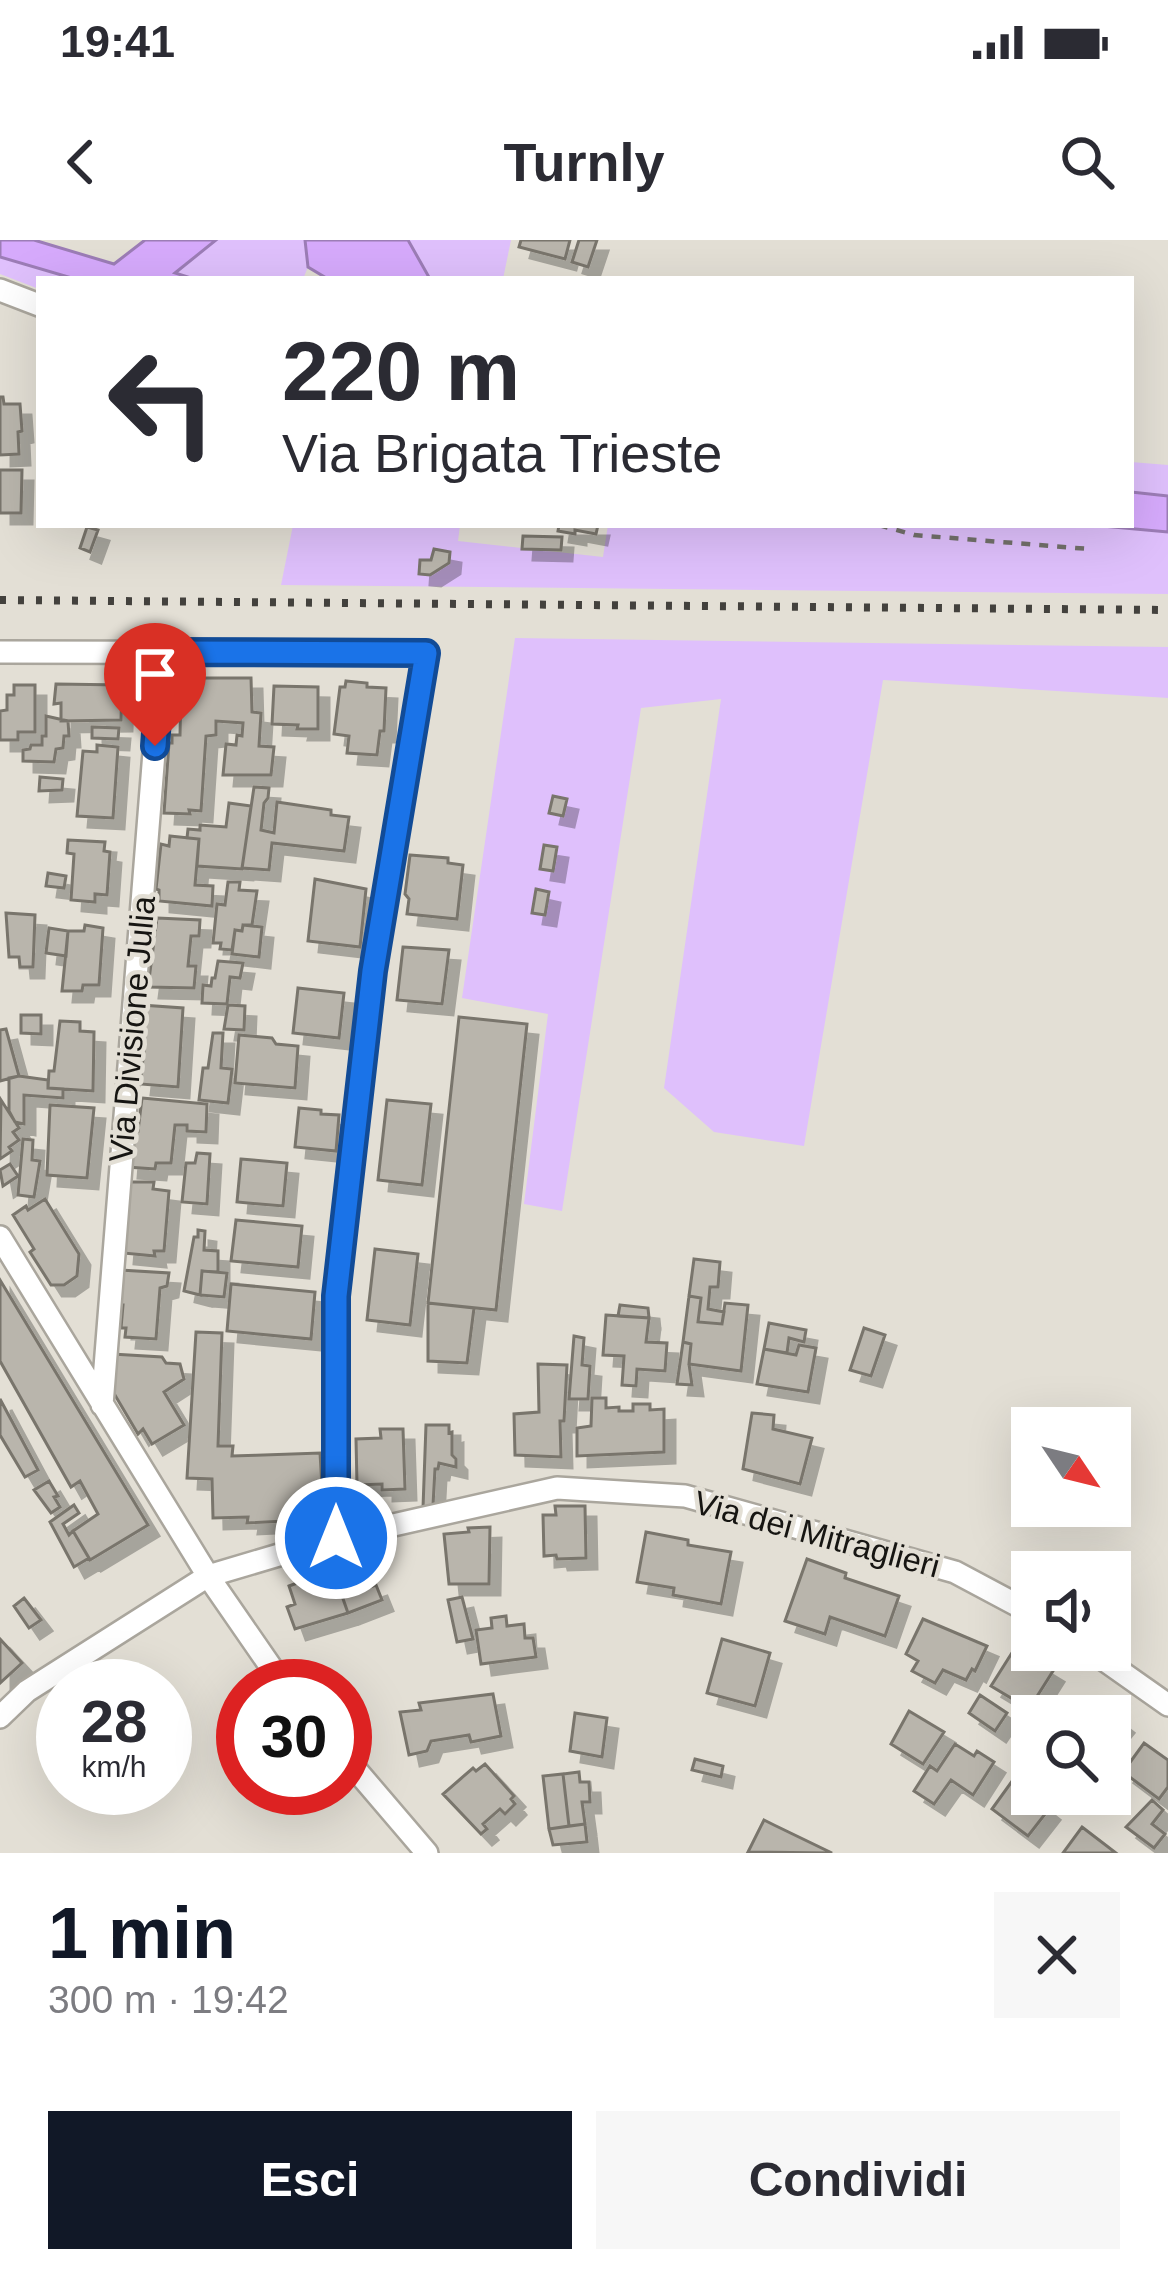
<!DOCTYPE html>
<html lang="it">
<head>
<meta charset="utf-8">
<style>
  body { margin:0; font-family:Arial,sans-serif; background:#f7f7f7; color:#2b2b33; height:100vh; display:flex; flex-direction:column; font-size:45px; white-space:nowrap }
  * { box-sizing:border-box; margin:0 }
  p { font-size:39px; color:#7c7c81 }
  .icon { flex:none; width:66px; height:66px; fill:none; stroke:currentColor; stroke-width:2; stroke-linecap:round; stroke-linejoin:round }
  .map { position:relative; height:1613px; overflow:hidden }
  .sheet { display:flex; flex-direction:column; background:#fff; flex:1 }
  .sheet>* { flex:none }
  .guide { position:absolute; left:36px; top:36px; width:1098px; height:252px; border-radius:0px; box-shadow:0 12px 48px #0002; background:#fff; color:#2b2b33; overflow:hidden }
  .needle { width:78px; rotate:125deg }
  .buttons { position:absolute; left:1011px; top:1167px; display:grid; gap:24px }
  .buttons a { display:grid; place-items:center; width:120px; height:120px; border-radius:0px; background:#fff; box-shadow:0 12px 48px #0002; font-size:60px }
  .speed { position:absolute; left:36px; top:1419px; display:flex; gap:24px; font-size:60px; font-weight:700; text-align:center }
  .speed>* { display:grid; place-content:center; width:156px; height:156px; border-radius:50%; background:#fff; box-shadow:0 12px 48px #0002; line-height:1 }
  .speed small { font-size:30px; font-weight:400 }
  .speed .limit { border:18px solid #d22; background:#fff; color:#111 }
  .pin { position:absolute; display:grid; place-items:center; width:102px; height:102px; color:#fff; margin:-123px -51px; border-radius:50% 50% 50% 0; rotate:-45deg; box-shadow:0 0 12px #0007 }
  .pin .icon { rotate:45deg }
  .me { position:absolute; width:132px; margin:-66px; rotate:0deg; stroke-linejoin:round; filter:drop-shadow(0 0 9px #0008) }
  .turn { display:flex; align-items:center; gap:42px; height:252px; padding:0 48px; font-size:54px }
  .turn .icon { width:156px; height:156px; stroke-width:2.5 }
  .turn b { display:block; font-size:84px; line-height:102px }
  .round { display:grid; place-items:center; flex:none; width:126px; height:126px; border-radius:0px; background:#f7f7f7 }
  .overview { display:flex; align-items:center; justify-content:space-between; height:204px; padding:0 48px }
  h1 { font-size:72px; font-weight:700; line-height:90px; color:#111827 }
  .cta { display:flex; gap:24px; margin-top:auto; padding:24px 48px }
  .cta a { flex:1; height:138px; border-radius:0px; background:#111827; color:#fff; font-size:48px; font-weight:700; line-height:138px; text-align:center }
  .cta a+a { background:#f7f7f7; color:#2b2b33 }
  .status { display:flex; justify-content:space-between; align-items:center; height:84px; padding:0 60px; background:#fff; direction:ltr }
  .status svg { height:33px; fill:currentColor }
  header { display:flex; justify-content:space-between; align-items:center; height:156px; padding:0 48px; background:#fff; font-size:54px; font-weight:700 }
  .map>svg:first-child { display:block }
</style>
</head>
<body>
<div class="status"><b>19:41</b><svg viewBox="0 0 49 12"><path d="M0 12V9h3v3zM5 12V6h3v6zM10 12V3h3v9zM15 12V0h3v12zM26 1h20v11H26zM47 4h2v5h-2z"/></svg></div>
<header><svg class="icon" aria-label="back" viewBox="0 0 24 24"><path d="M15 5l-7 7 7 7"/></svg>Turnly<svg class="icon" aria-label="search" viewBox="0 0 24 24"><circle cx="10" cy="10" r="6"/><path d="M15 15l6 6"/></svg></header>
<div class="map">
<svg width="1168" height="1613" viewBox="0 0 1168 1613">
  <defs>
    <filter id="shadow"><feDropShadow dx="11" dy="11" stdDeviation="0" flood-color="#0004"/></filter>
  </defs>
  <rect width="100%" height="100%" fill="#e3dfd5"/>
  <path fill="#dfc0fc" d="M216,0H305L308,27L303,39H194L174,34Z
    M408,0H511L503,39H430Z
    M0,17L75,39H39V49L0,34Z
    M1131,222L1168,225V256L1131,252Z
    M293,285H460L458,301L603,317L608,285H1090L1168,292V354L281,345Z
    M515,398L1168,407V458L883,440L804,906L714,892L664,848L721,459L641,468L562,971L524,964L548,774L462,758Z"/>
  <path fill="#d6aafc" stroke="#9c7db6" stroke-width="3" d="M0,0H34L114,24L145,0H216L175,33L194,39H75L0,17Z
    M305,0H408L430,39H328L308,27Z
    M1131,252L1168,256V292L1091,285H1131Z"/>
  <path fill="#b9b5ac" stroke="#79756c" stroke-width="3" filter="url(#shadow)" d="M521,0H570L565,19L519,7Z
    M579,0H597L588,27L572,22Z
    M0,157H3L4,164H20L22,191L18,192L19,214L0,215Z
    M0,230H22L21,273H0Z
    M559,285H598L596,294L575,290V294L558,291Z
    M87,287L98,290L90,312L80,308Z
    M523,296L562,297L561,310L522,309Z
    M434,309L450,312L449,323L430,335L419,334L420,320H431Z
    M191,438H251L252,472L261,473L259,506L274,507L271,535H223L226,504L236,505L237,495L242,496L243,483L216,481V495L206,496L201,571L189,570L190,574L164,573L169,503H172V495H180L181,447L191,446Z
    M346,441L367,443V447L386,448L384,491H380L377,515L347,513L349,496L334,494L340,447H345Z
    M56,444L122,445L121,480L61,481V463L54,464Z
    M14,445H35V492H18V500H0V471L7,470V455H14Z
    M274,446L318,447V489H297L298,485L272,484Z
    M46,476L68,481L69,496H64L63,508L56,509L54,522L23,521V510L30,509L31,505H42V496H46Z
    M92,487L119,488L118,499L92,498Z
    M97,505L118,507L113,578L77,576L83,511L97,512Z
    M40,537L63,539L62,550L39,551Z
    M254,547L269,548L268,558L264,563L261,590L274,593L277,562L331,570V575L349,577L344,611L272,603L269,630L242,628Z
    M553,556L567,559L563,576L549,573Z
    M229,563L251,566L242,629L197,626L199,599L187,598L188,589L200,590V585L226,587Z
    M170,596L199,599L195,645L213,646L212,666L159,661V650L156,649L161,604L169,606Z
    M68,600L105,602L104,611L110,612L107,655L95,654V662L71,660L74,614L67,613Z
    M544,605L557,607L553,631L540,629Z
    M410,615L448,618V623L463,625L457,679L407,674L409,659L405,654Z
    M48,633L66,636L64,648L46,646Z
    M315,639L366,649L360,707L308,701Z
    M228,642H240L239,650L257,651L252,685H243L242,691L235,690L232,710L220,709L221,703H213L217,664L225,665Z
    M536,649L549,652L545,675L532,673Z
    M6,673L35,675L33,727H20L19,717H9Z
    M157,678L200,680L199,696H191L188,726H196L194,748L148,747Z
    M85,685L103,688L99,745H83L82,751H62L68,691H84Z
    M243,685L262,687L259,717L232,714L235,690L242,691Z
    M49,688L68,691L66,716L46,713Z
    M403,707L449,710L442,764L397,760Z
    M218,721L243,723L240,738L230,737L227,764L202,763L203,745L211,746L212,738H215Z
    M298,748L344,753L339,798L293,793Z
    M141,765L183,768L178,847L140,844L145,802H139Z
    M228,765L245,766L244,790L224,789Z
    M21,775H41V794L21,793Z
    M459,777L527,784L496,1070L428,1063Z
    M60,781L80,782V791L94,792L93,851L48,848L49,831H54Z
    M6,789L19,836L0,841V790Z
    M213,793H223L221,828L232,829L228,863L199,860L203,828H208Z
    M239,795L272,798L276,804L298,806L295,848L235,843Z
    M19,836L48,840V848L63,849V858L24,855V884L15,882L9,871V838Z
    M142,858L207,864L206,892L187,891V885H175L171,923H156L155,929L127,927L130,890L138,891Z
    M1,860L19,888L13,892L19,900L9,907L12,911L0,919Z
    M387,860L431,864L422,945L378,940Z
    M50,865L94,868L87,938L47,935Z
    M299,868L321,870V874L339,875L336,911L295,907Z
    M23,899L33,900L32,920L40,921L34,957L18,955Z
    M197,913L210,914L207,964L182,962L186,923H195Z
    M241,919L287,923L283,966L237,962Z
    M10,924L18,936L3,946L0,930Z
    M129,942H154L153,949L169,951L164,1011H154L155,1016L123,1013Z
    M45,959L79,1014L77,1036L64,1045H51L30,1012L34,1009L13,975L26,966L28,970Z
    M236,980L302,986L298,1027L231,1021Z
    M198,990L205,991L204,1010L218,1011V1032L202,1031L200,1055L184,1051L194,997H198Z
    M375,1009L418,1014L410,1085L367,1080Z
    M694,1019L720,1022L718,1047H710L708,1069L724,1072L722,1084L698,1082L701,1058L689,1056Z
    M120,1030L169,1033L167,1046L160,1048L156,1099L125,1097L126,1088H121L123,1065H118Z
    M202,1031L227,1033L224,1057L200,1055Z
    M0,1040L148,1285L90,1320L73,1291L98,1274L80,1241L71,1247L0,1121Z
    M231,1044L315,1052L311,1099L227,1091Z
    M689,1056L701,1058L698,1082L722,1084L725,1063L748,1065L741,1131L689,1124L691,1104L683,1102Z
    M428,1063L474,1068L467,1123L428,1121Z
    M620,1065L648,1068L649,1078L618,1076Z
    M606,1075L649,1078L646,1102L667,1103L665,1131L637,1129L636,1146L622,1145L624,1116L603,1115Z
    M769,1083L806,1090L804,1102L789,1098L787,1113L764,1109Z
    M864,1088L885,1095L871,1136L850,1130Z
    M196,1092L222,1093L218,1206H233L232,1216L320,1213L324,1279L247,1283L248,1277L213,1278L212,1239L187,1238Z
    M574,1096L584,1098L582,1125L590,1126L588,1159H569Z
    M683,1102L691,1104L689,1124L692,1145L677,1144Z
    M799,1105L816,1108L808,1152L757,1144L764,1109L796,1115Z
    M112,1114L162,1117L166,1123L180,1124L184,1139L164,1152L184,1185L152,1204L143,1189L138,1194L109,1145Z
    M538,1124L567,1125L564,1181H560L561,1217L515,1215L514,1174L539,1172Z
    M592,1158H606V1168L619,1167V1171H633V1164H650V1170L664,1169V1212L577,1216V1188L591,1186Z
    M0,1159L38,1230L25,1237L0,1195Z
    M752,1173L774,1175L773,1189L812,1198L800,1244L743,1229Z
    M426,1185H449V1193L452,1192V1215L456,1219V1227L439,1223L438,1229H435L433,1265L423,1268Z
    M380,1189H403L405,1249L382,1250V1244L357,1245L356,1199L381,1198Z
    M49,1241L58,1256L54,1257L60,1267L51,1273L34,1250Z
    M74,1265L79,1273L63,1284L69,1295L73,1291L89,1318L74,1327L50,1282Z
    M555,1266H585L586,1318L557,1319L556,1315L544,1316L543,1275H556Z
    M490,1287L489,1344H449L444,1294L469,1292L468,1288Z
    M646,1292L688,1300V1305L731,1312L721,1364L673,1355L674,1348L637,1342Z
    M807,1319L846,1333L845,1338L899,1356L885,1396L830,1377L825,1394L785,1381Z
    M333,1330L348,1373L295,1389L287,1367L295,1364L289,1346Z
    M376,1345L382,1360L348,1373L342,1356Z
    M462,1357L473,1399L457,1402L448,1360Z
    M24,1358L41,1380L29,1388L14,1366Z
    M506,1376L507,1386L524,1384L525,1398H533L536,1417L481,1424L476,1390L492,1388L491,1378Z
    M923,1379L987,1406L975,1431L972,1429L966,1440L943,1430L935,1443L912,1431L918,1421L906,1414Z
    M0,1399L22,1423L0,1443Z
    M722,1399L770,1413L755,1466L707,1453Z
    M1015,1408L1053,1431L1029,1469L991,1446Z
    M493,1454L501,1496L471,1502L469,1495L431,1501L427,1511L409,1515L400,1472L421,1470L419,1463Z
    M980,1455L1007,1473L995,1491L969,1473Z
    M1087,1461L1106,1475L1109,1471L1123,1482L1110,1498V1476H1076Z
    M909,1471L944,1492L923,1524L891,1504Z
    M575,1473L607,1478L602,1517L570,1511Z
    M1144,1503L1168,1520V1547L1159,1559L1123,1532Z
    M955,1504L974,1516L977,1511L994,1522L973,1555L951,1540L934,1564L914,1551L930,1526L937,1531Z
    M695,1519L723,1526L721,1537L692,1530Z
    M485,1524L514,1556L511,1559L515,1564L505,1574L500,1569L483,1584L487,1589L481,1594L443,1554L473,1528L476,1531Z
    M579,1532L580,1542H589L590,1562H582L585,1584L569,1586L563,1534Z
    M563,1534L569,1586L549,1589L543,1536Z
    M1015,1537L1032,1549L1030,1554L1049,1569L1028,1596L992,1569Z
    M1152,1560L1163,1570L1152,1584L1165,1594L1154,1608L1126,1587Z
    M764,1580L774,1585L832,1613L748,1612Z
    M585,1584L587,1602L553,1605L549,1589Z
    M1082,1587L1116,1613H1063Z"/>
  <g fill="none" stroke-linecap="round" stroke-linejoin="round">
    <defs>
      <path id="street" d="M0,50L39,65
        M0,412L426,413L373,731L336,1056V1298
        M0,997L208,1336L284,1446
        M102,1165L162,412
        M1090,1410L1168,1465
        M0,1477L27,1451L208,1336L336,1298L557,1248L685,1256L955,1332L1032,1373
        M345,1517L427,1613"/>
    </defs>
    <use href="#street" stroke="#aaa69d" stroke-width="26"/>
    <path stroke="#72706a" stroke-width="4.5" stroke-dasharray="9 9" stroke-linecap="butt" d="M879,285L914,295L1089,309"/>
    <use href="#street" stroke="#fff" stroke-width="21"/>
    <path stroke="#43413d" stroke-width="8" stroke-dasharray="6 12" stroke-linecap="butt" d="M0,360L1168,370"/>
  </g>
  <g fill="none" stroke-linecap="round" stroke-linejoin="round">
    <defs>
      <path id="route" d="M155,506L162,412L426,413L373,731L336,1056V1298"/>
    </defs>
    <use href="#route" stroke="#114b97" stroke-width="30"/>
    <use href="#route" stroke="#1a73e8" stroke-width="21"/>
  </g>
  <g text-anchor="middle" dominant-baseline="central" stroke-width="9" stroke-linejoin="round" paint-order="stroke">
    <g font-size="33" fill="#161512" stroke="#e3dfd5">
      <text transform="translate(132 789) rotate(-85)">Via Divisione Julia</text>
      <text transform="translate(817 1294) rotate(15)">Via dei Mitraglieri</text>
    </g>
  </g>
</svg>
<div class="buttons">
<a><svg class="needle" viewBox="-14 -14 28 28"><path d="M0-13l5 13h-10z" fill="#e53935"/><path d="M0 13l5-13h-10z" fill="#7c7c81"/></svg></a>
<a><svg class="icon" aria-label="sound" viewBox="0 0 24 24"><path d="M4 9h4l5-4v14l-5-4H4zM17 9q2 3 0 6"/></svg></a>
<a><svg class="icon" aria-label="search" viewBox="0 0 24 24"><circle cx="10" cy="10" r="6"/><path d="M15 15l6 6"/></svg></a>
</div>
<div class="speed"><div>28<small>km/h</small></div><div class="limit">30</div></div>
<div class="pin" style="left:155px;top:506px;background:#d93025"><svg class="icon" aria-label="arrive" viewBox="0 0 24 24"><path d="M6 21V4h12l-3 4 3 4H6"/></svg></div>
<svg class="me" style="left:336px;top:1298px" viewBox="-20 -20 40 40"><circle r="17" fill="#1a73e8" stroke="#fff" stroke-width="3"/><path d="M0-11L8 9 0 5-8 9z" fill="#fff"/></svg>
<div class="guide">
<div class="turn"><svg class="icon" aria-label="left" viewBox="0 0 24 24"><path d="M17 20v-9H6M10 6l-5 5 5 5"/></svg><div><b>220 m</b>Via Brigata Trieste</div></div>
</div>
</div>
<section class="sheet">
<div class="overview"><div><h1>1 min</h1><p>300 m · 19:42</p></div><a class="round"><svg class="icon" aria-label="close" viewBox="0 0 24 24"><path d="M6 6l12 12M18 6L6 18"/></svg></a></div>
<div class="cta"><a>Esci</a><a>Condividi</a></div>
</section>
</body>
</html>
